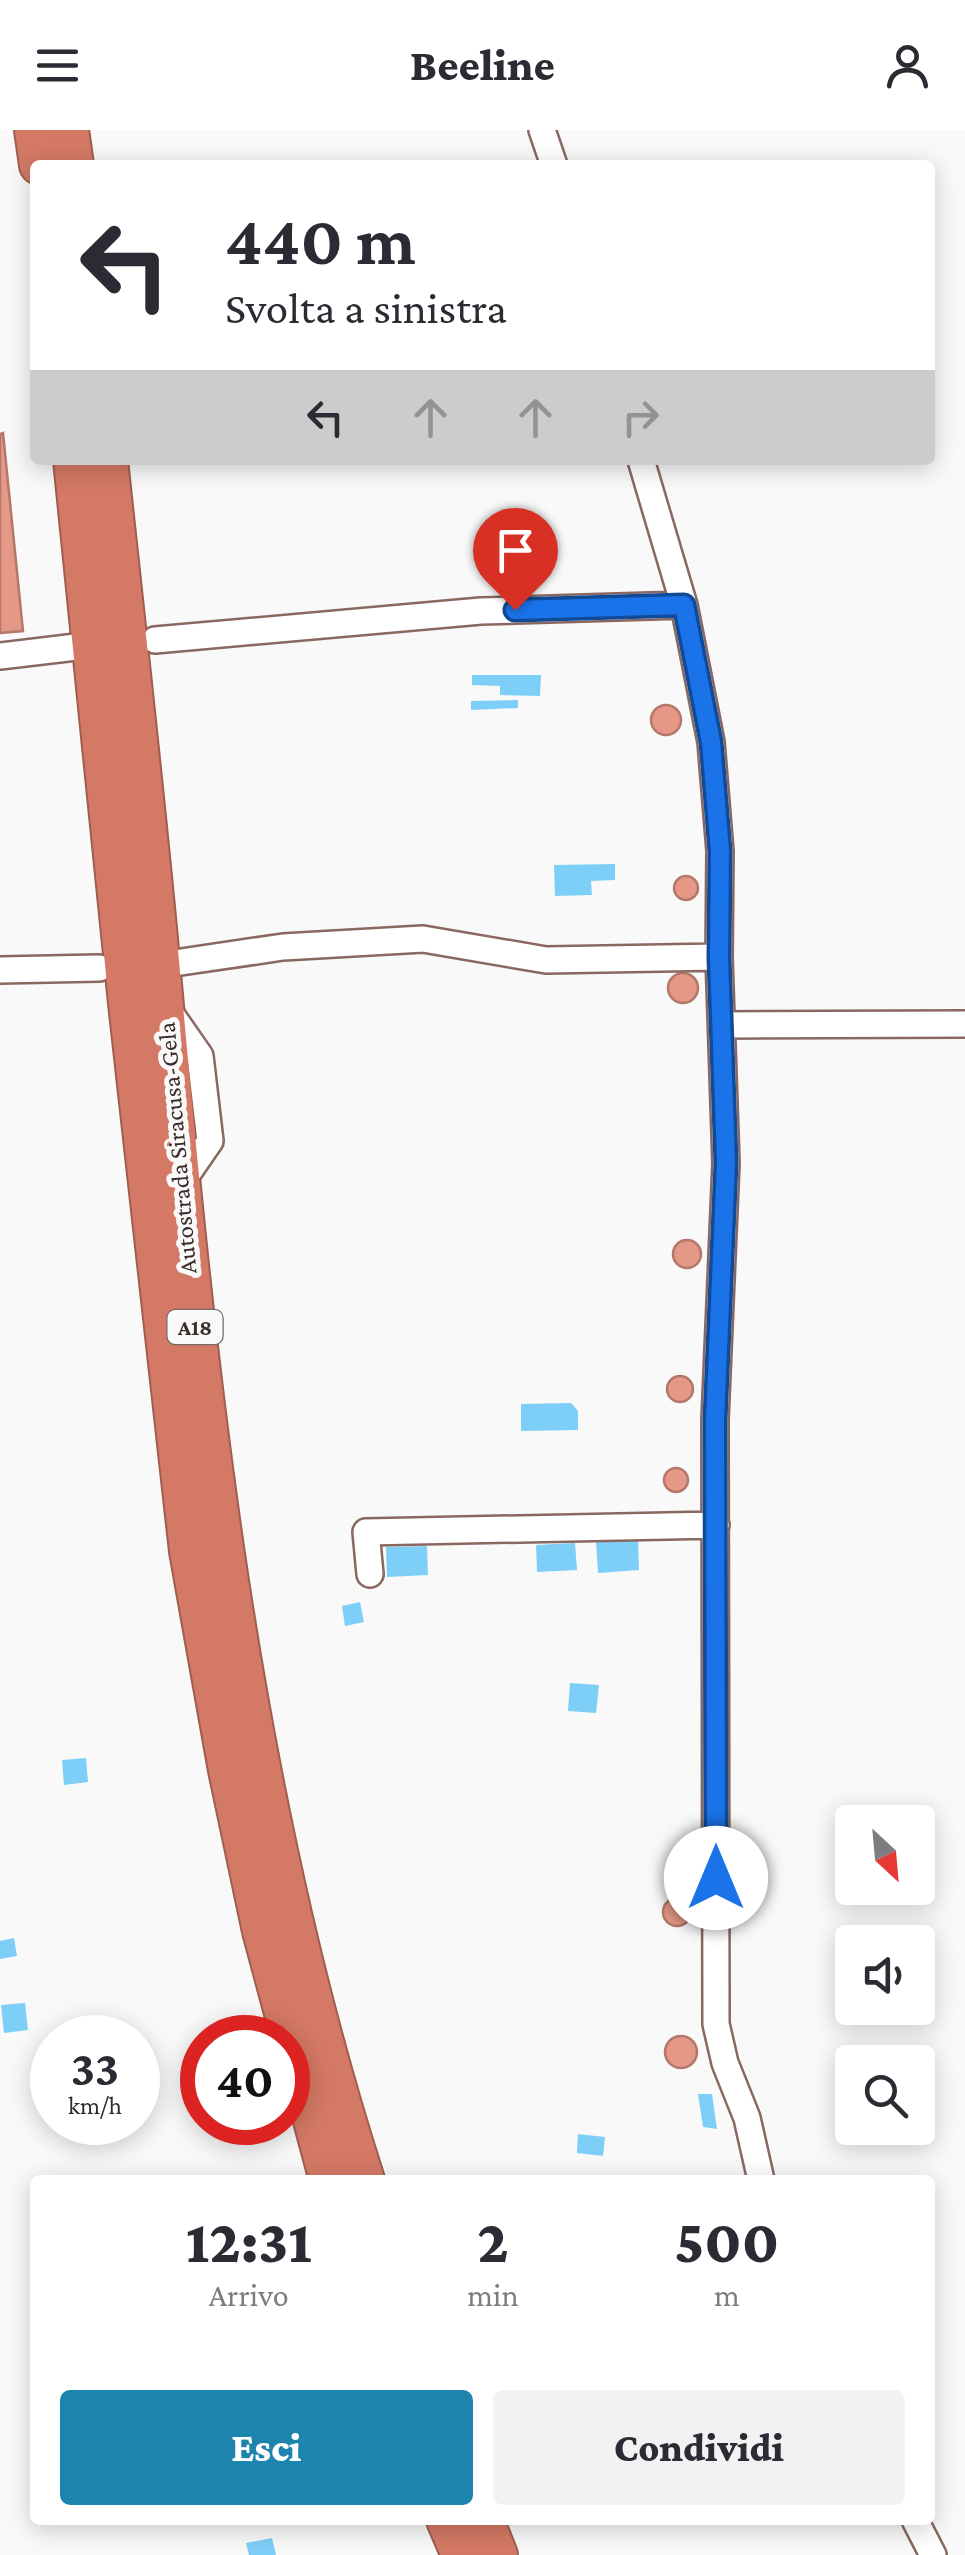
<!DOCTYPE html>
<html lang="it">
<head>
<meta charset="utf-8">
<style>
  body { margin:0; font-family:"Crimson Pro",serif; background:#f2f2f3; color:#2b2b33; height:100vh; display:flex; flex-direction:column; font-size:38px; white-space:nowrap }
  * { box-sizing:border-box; margin:0 }
  p { font-size:32px; color:#7c7c81 }
  .icon { flex:none; width:55px; height:55px; fill:none; stroke:currentColor; stroke-width:2; stroke-linecap:round; stroke-linejoin:round }
  .map { position:relative; flex:1; overflow:hidden }
  .side { position:absolute; left:30px; top:2045px; width:905px; height:350px; display:flex; flex-direction:column; background:#fff; border-radius:10px; box-shadow:0 5px 25px #0003 }
  .side>* { flex:none }
  .top-card { position:absolute; left:30px; top:30px; width:905px; height:305px; border-radius:10px; box-shadow:0 5px 25px #0003; background:#fff; color:#2b2b33; overflow:hidden }
  .needle { width:65px; rotate:154deg }
  .buttons { position:absolute; left:835px; top:1675px; display:grid; gap:20px }
  .buttons a { display:grid; place-items:center; width:100px; height:100px; border-radius:10px; background:#fff; box-shadow:0 5px 25px #0003; font-size:50px }
  .speed { position:absolute; left:30px; top:1885px; display:flex; gap:20px; font-size:50px; font-weight:700; text-align:center }
  .speed>* { display:grid; place-content:center; width:130px; height:130px; border-radius:50%; background:#fff; box-shadow:0 5px 25px #0003; line-height:1 }
  .speed small { font-size:25px; font-weight:400 }
  .speed .limit { border:15px solid #d22; background:#fff; color:#111 }
  .pin { position:absolute; display:grid; place-items:center; width:85px; height:85px; color:#fff; margin:-102px -42px; border-radius:50% 50% 50% 0; rotate:-45deg; box-shadow:0 0 10px #0007 }
  .pin .icon { rotate:45deg }
  .me { position:absolute; width:110px; margin:-55px; rotate:0deg; stroke-linejoin:round; filter:drop-shadow(0 0 8px #0008) }
  .turn { display:flex; align-items:center; gap:35px; height:210px; padding:0 30px; font-size:45px }
  .turn .icon { width:130px; height:130px; stroke-width:2.5 }
  .turn b { display:block; font-size:70px; line-height:85px }
  .lanes { display:flex; align-items:center; height:95px; padding:0 30px; background:#0003; justify-content:center; gap:50px; direction:ltr }
  .lanes .off { opacity:.35 }
  .eta { display:flex; justify-content:space-evenly; align-items:center; height:170px; text-align:center }
  .eta b { font-size:60px; font-weight:800; line-height:70px }
  .button { display:flex; gap:20px; margin-top:auto; padding:20px 30px }
  .button a { flex:1; height:115px; border-radius:10px; background:#1d84ae; color:#fff; font-size:40px; font-weight:800; line-height:115px; text-align:center }
  .button a+a { background:#f2f2f3; color:#2b2b33 }
  header { display:flex; justify-content:space-between; align-items:center; height:130px; padding:0 30px; background:#fff; font-size:45px; font-weight:800 }
  .map>svg:first-child { display:block }
</style>
</head>
<body>
<header><svg class="icon" aria-label="menu" viewBox="0 0 24 24"><path d="M4 6h16M4 12h16M4 18h16"/></svg>Beeline<svg class="icon" aria-label="person" viewBox="0 0 24 24"><circle cx="12" cy="8" r="4"/><path d="M4 21q1-7 8-7t8 7"/></svg></header>
<div class="map">
<svg width="965" height="2425" viewBox="0 0 965 2425">
  <rect width="100%" height="100%" fill="#f9f9f9"/>
  <path fill="#e69886" stroke="#b3786a" stroke-width="2.5" d="M3,303L23,501L0,503V304Z
    M651 590a15 15 0 1 1 30 0a15 15 0 1 1-30 0Z
    M674 758a12 12 0 1 1 24 0a12 12 0 1 1-24 0Z
    M668 858a15 15 0 1 1 30 0a15 15 0 1 1-30 0Z
    M673 1124a14 14 0 1 1 28 0a14 14 0 1 1-28 0Z
    M667 1259a13 13 0 1 1 26 0a13 13 0 1 1-26 0Z
    M664 1350a12 12 0 1 1 24 0a12 12 0 1 1-24 0Z
    M663 1782a14 14 0 1 1 28 0a14 14 0 1 1-28 0Z
    M665 1922a16 16 0 1 1 32 0a16 16 0 1 1-32 0Z"/>
  <path fill="#7ecff8" d="M472,545H541L540,566L500,565V556L472,555Z
    M518,570V578L471,580V571Z
    M615,734V750L591,751L592,765L555,766L554,735Z
    M571,1273L578,1281V1300L521,1301V1274Z
    M638,1409L639,1440L598,1443L596,1411Z
    M575,1413L577,1440L537,1442L536,1415Z
    M427,1416L428,1445L387,1447L386,1417Z
    M360,1472L364,1492L345,1496L342,1476Z
    M570,1553L599,1555L596,1583L568,1581Z
    M86,1628L88,1652L64,1655L62,1630Z
    M14,1808L17,1826L0,1829V1811Z
    M25,1873L28,1900L4,1903L1,1875Z
    M698,1964H712L717,1999L703,1997Z
    M578,2004L605,2007L603,2026L577,2023Z
    M272,2408L276,2425H249L246,2413Z"/>
  <g fill="none" stroke-linecap="round" stroke-linejoin="round">
    <defs>
      <path id="minor" d="M542,0L554,35
        M641,330L684,475L711,612L720,721L719,827L726,1033L715,1290L716,1894L725,1933L747,1988L761,2050
        M155,510L481,481L684,475
        M0,526L76,517
        M181,832L283,817L423,809L546,830L719,827
        M0,840L99,838
        M168,880L200,926L210,1011L179,1056
        M722,895L965,894
        M370,1444L366,1402L716,1395
        M915,2390L933,2425"/>
      <path id="highway" d="M34,0L39,35
        M69,0L74,35
        M73,330L128,873L189,1421L228,1640L262,1801L329,2050
        M108,330C125,490 143,649 158,809C195,1227 235,1648 365,2050
        M446,2390L461,2425
        M484,2390L498,2425"/>
    </defs>
    <use href="#minor" stroke="#8a6861" stroke-width="30"/>
    <use href="#highway" stroke="#9e5e50" stroke-width="42"/>
    <use href="#minor" stroke="#fff" stroke-width="25"/>
    <use href="#highway" stroke="#d47965" stroke-width="38"/>
  </g>
  <g fill="none" stroke-linecap="round" stroke-linejoin="round">
    <defs>
      <path id="route" d="M515,480L684,475L711,612L720,721L719,828L726,1033L715,1290L716,1748"/>
    </defs>
    <use href="#route" stroke="#114b97" stroke-width="25"/>
    <use href="#route" stroke="#1a73e8" stroke-width="18"/>
  </g>
  <g text-anchor="middle" dominant-baseline="central" stroke-width="10" stroke-linejoin="round" paint-order="stroke">
    <rect fill="#f9f9f9" stroke="#746a68" stroke-width="2.5" x="167.5" y="1180" width="55" height="34" rx="8"/>
    <g font-size="22" font-weight="bold" fill="#3b2d2a">
      <text x="195" y="1197">A18</text>
    </g>
    <g font-size="25" fill="#3b2d2a" stroke="#f9f9f9">
      <text transform="translate(177 1018) rotate(-95)">Autostrada Siracusa-Gela</text>
    </g>
  </g>
</svg>
<div class="buttons">
<a><svg class="needle" viewBox="-14 -14 28 28"><path d="M0-13l5 13h-10z" fill="#e53935"/><path d="M0 13l5-13h-10z" fill="#7c7c81"/></svg></a>
<a><svg class="icon" aria-label="sound" viewBox="0 0 24 24"><path d="M4 9h4l5-4v14l-5-4H4zM17 9q2 3 0 6"/></svg></a>
<a><svg class="icon" aria-label="search" viewBox="0 0 24 24"><circle cx="10" cy="10" r="6"/><path d="M15 15l6 6"/></svg></a>
</div>
<div class="speed"><div>33<small>km/h</small></div><div class="limit">40</div></div>
<div class="pin" style="left:515px;top:480px;background:#d93025"><svg class="icon" aria-label="arrive" viewBox="0 0 24 24"><path d="M6 21V4h12l-3 4 3 4H6"/></svg></div>
<svg class="me" style="left:716px;top:1748px" viewBox="-20 -20 40 40"><circle r="19" fill="#fff"/><path d="M0-13L10 11 0 6-10 11z" fill="#1a73e8"/></svg>
<div class="top-card">
<div class="turn"><svg class="icon" aria-label="left" viewBox="0 0 24 24"><path d="M17 20v-9H6M10 6l-5 5 5 5"/></svg><div><b>440 m</b>Svolta a sinistra</div></div>
<div class="lanes"><svg class="icon" aria-label="left" viewBox="0 0 24 24"><path d="M17 20v-9H6M10 6l-5 5 5 5"/></svg><svg class="icon off" aria-label="ahead" viewBox="0 0 24 24"><path d="M12 20V5M6 11l6-6 6 6"/></svg><svg class="icon off" aria-label="ahead" viewBox="0 0 24 24"><path d="M12 20V5M6 11l6-6 6 6"/></svg><svg class="icon off" aria-label="right" viewBox="0 0 24 24"><path d="M7 20v-9h11M14 6l5 5-5 5"/></svg></div>
</div>
<section class="side">
<div class="eta">
<div><b>12:31</b><p>Arrivo</p></div>
<div><b>2</b><p>min</p></div>
<div><b>500</b><p>m</p></div>
</div>
<div class="button"><a>Esci</a><a>Condividi</a></div>
</section>
</div>
</body>
</html>
